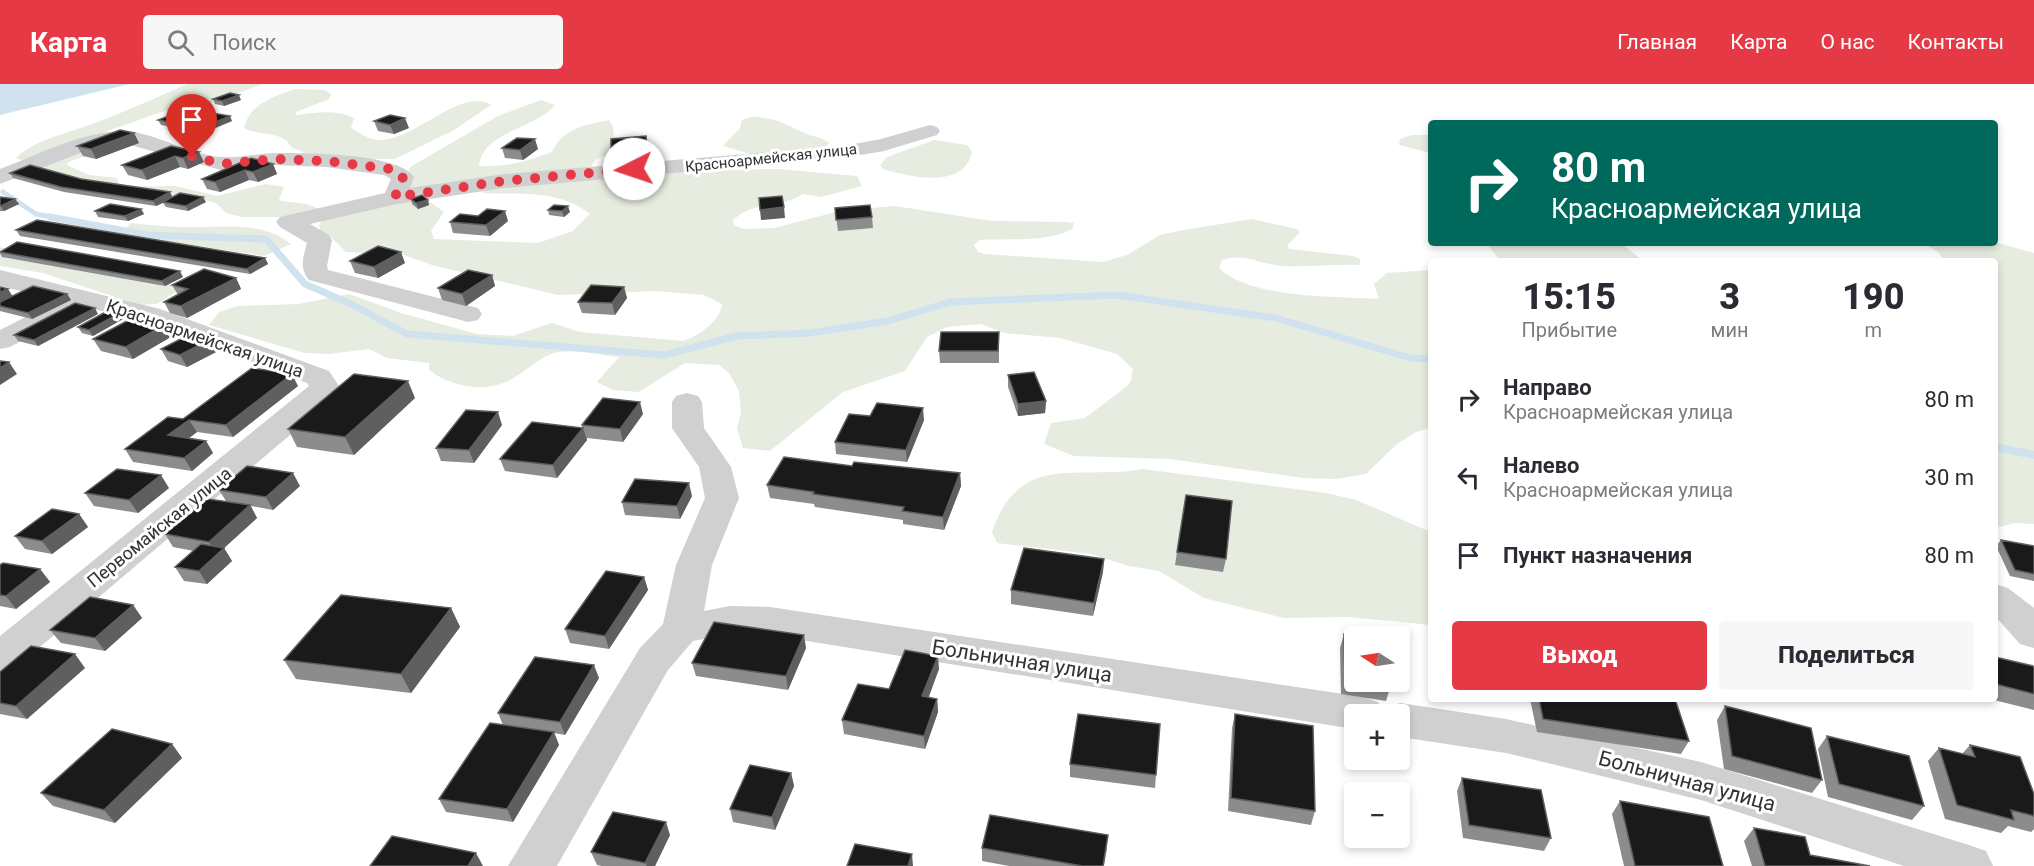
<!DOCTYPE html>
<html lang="ru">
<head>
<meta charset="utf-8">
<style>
  body { margin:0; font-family:Roboto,sans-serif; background:#f7f7f7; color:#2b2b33; height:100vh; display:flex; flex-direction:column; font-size:22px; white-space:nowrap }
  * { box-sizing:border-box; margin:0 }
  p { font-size:20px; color:#7c7c81 }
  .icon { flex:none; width:33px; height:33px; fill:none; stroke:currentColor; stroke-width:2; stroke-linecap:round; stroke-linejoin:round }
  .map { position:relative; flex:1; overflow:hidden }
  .drawer { position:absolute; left:1428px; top:174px; width:570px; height:444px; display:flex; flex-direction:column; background:#fff; border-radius:6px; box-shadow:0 3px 9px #0003 }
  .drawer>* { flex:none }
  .guide { position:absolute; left:1428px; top:36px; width:570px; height:126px; border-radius:6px; box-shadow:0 3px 9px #0003; background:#00695c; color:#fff; overflow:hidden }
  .needle { width:39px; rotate:282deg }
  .fabs { position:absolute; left:1344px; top:542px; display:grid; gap:12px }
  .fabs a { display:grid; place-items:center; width:66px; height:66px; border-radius:6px; background:#fff; box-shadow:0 3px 9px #0003; font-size:30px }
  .pin { position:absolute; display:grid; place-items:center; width:51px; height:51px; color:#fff; margin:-62px -26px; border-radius:50% 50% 50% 0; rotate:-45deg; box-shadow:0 0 6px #0007 }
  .pin .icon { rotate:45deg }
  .me { position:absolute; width:66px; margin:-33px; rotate:266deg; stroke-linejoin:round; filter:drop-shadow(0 0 4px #0008) }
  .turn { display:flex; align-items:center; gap:21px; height:126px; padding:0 24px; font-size:27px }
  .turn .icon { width:78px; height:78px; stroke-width:2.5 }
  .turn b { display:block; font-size:42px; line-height:51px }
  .eta { display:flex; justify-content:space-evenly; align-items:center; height:102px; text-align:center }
  .eta b { font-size:36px; font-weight:800; line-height:42px }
  .cta { display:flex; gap:12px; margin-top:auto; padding:12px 24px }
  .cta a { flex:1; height:69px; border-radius:6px; background:#e63946; color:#fff; font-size:24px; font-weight:800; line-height:69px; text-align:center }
  .cta a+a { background:#f7f7f7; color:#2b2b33 }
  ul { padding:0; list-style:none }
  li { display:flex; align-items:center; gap:18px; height:78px; padding:0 24px }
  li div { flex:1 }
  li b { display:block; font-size:22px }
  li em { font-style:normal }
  header { display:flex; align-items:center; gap:36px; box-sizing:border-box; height:84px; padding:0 30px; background:#e63946; color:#fff }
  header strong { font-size:28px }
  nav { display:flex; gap:33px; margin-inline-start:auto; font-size:21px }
  .search { width:420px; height:54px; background:#f7f7f7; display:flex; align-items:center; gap:15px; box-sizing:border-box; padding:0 21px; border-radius:6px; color:#7c7c81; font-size:22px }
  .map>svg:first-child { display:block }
</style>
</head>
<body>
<header>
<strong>Карта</strong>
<div class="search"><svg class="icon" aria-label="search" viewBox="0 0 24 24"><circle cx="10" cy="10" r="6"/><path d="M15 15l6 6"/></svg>Поиск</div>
<nav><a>Главная</a><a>Карта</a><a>О нас</a><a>Контакты</a></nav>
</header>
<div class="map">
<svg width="2034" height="782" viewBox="0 0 2034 782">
  <rect width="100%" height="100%" fill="#fff"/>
  <path fill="#e6ecdf" d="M187,0H263L206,21L207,29L185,25L167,26L23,77L16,74C35,55 67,50 92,40C124,28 156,14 187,0Z
    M295,5L325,6L331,10L329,15L296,28V31C316,29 335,25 354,34L351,44C357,47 365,53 372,55C410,64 459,1 491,21L454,46L395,75H361L306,69L292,64C282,45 260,53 244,44C250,19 273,13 295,5Z
    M541,16L555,21C537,44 482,48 479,82C508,83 524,78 552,68C563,44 585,41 609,36L613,43L614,53L625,56L628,62L596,75L590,84L409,105L405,98L410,83L498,32Z
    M752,33C777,33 786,41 807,50C815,53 823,54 829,59L823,66L750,70L723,62L740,44L742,36Z
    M1412,51H1431V69L1399,61L1400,55Z
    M934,56L967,61L972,68C964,106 910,93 883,85L880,81L887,73Z
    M81,64L89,71L70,77L67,81L89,91L117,94L118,99L125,103L175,102L217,112L266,100L284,103L279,115L281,117L307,120L319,125L299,133H241L226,129L216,119L206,116L171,111H140L24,89Z
    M778,85L857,92L862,102L821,113L803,110C778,126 754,116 733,136L734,141L743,145L774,144L840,127L895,122L992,137L1065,138L1074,139L1072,145C1045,159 1009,154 980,156L974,161L978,168L985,170L1103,178L1127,171L1160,151L1183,146L1252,135L1297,145L1300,148L1287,162L1290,165L1353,172L1360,175V181C1335,180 1309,183 1283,182C1262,181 1243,168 1222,176L1219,184C1250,215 1337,212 1379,215L1374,200L1387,189L1431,186V344L1416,348L1397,360L1366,390L1336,395L1303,394L1170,375L1074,372L1044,360L1051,339L1085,334L1126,303L1131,297L1133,285L1117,270L1110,268L1060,254L1004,249L981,240L947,243L927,253L905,287L843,308L770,367L743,364L737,345L741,328L739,307L729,289L719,281L685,279L639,308L613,306L597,298L619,273C601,271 577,265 559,268C543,270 529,285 515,293C490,310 452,304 429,286V279L387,274L369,265L329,270L304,269L209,241L219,228L237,222L299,220L349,210L401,229L477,250L513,252L552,239L580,248L683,257C698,252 721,237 722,220L704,211L655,207L558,211L432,181L401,170L346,168L330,152L320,147L319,141L324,135L386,120L427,116L444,128L431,147L434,155L538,159L573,147L590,130C558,105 521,111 482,109L486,104L683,86Z
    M131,139C149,141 168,143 187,143C224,144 260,136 291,160L264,172L119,150Z
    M1995,158L2034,169V440L2015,439L1995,444V177H1945L1937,167L1922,159Z
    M1486,159H1621L1643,177H1497L1499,175Z
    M0,163L7,165L5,174L165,198L179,204V206L157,220L139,221L43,189L0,182Z
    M1143,385L1326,409L1356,416L1431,448V541L1348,533L1284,534L1204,514L1159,487L1129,482L1091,470L997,459L992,448C1020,366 1079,397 1143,385Z"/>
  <path fill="#cfe2ee" d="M0,0H130L0,31Z"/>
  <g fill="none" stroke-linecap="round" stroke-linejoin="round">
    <path stroke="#cfe2ee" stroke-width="5" d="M3,108L36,130L58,134"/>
    <path stroke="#cfe2ee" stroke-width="7" d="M50,133L147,151L266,155L305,200L351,220L407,250L664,271L737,252L810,249L888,237L950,218L1117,211L1275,234L1411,274L1431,275"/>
    <path stroke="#cfe2ee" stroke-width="8" d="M1995,363L2034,371"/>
    <path fill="#d0d0d0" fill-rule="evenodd" d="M930,41L937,43L940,47L937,51L884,67L843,74L504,104L397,120L310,140L329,151L332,156L327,182L328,186L478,224L482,230L478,236L468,238L309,196C299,183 303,174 307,159L280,143L276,138L280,133L385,109L391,95L384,91L326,83L276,81L221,86L123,59L93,64L0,100V85C38,71 80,48 122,47C150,46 194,73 223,73C241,74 260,69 278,69C307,69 398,69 414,93L410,104L504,90L843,62L881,55Z
      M0,186L160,225L329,287L339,302L329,318L14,585L0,589V552L309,302L307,299L140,237L86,223L10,263L0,265V246L59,216L0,202Z
      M687,309L698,312L702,318L704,344L731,383L739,414L712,481L704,527L730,522L770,523L1363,613L1378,618L1383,628L1385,624L1400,619L1506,635L1701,678L1969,761L1986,767L1993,782H1904L1701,716L1506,669L1400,653V630H1354V645L770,551L730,550L693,557L668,586L557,782H508L640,564L663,540L676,481L705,414L699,383L672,344V318L676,312Z
      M1995,500L2008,504L2034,524V564L2020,560L1995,532Z"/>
  </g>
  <path fill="#8c8c8c" d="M213,15L241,16L224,22L215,20Z
    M158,36L232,37L203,49L161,41Z
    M374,37L409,44L394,50L378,47Z
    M134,49L139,59L96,75L83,72L77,62Z
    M171,62L204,78L188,85L180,83L147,96L128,91L122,81Z
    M502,64L538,65L523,76L505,74Z
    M273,80L277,90L258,98L249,96L220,108L207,105L202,95Z
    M10,89L81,95L172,113L206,118L188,127L166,123L163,119L156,122L64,108L13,94Z
    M0,113L15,115L19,120L4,127H0Z
    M411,115L429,121L418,125L412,120Z
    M835,124L872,133L873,144L838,147Z
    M141,125L144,130L128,137L98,133L95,127Z
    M548,126L570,128L564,133L549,131Z
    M508,137L490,152L453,149L450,138Z
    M16,146L265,174L268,180L250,190L20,152Z
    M0,167L183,193L165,202L2,173L0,169Z
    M350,177L405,179L378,194L355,189Z
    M492,191L495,202L466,222L442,216L438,204Z
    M236,194L241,205L187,234L170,229L164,218L178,211L172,201Z
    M0,203L12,212L67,210L71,216L32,235L0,227Z
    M624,203L627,214L615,231L582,229L578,218Z
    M120,229L123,235L93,252L82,249L78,243Z
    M98,230L38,262L18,257L14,251Z
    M999,248V279H940L939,267Z
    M176,250L133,275L101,267L93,255Z
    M213,254L220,266L187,283L168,277L161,265Z
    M1008,291L1046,317L1045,329L1018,332L1008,303Z
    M298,302L233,353L197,348L189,354L206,357L213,369L192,387L133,378L125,365L183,335Z
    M415,314L354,371L297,363L288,345Z
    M643,330L623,358L587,354V356L557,394L505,387L500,375L582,344V341Z
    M924,336L907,378L836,370L835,358Z
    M502,341L474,379L441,377L436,364Z
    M852,382L960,389L961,402L944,446L903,440V436L815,423L814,420L770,414L767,401Z
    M300,402L273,426L251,422L257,434L224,464L232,477L207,500L184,497L175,483L194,467L173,463L165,450L226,417L219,406Z
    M169,404L138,429L94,422L85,409Z
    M692,412L680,435L625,431L622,418Z
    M79,430L88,443L52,470L25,465L15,452Z
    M2001,456L2034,462V497L2010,492L1996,462Z
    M1177,468L1226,475L1223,488L1175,481Z
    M1104,475L1103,488L1093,532L1011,520V506Z
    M0,481L40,485L50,498L16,525L0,522Z
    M644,493L648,506L609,565L570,559L565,545Z
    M133,521L142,534L105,567L61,559L50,546Z
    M451,524L460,543L411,609L296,595L284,576Z
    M1344,550L1390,604L1386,617L1341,610L1340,564Z
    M806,564L788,606L696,592L692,579Z
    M1995,573L2034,610V626L1990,615H1995Z
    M85,584L27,635L0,630V588Z
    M939,585L928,613L937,615L938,628L925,665L844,650L842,636L889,605Z
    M599,594L565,651L554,649L559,661L513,738L446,728L439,715L503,641L498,629Z
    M1530,615H1675L1689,657L1681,670L1537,648Z
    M1725,622L1822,696L1812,709L1724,685L1717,636Z
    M1235,630L1315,727L1311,741L1228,727L1232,644Z
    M1827,652L1924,722L1912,736L1828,713L1818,665Z
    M172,660L182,674L115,739L53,722L41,709Z
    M1970,661L2034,710V745L2031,748L2008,742L2001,749L1945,735L1928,677L1939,664L1962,670Z
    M1070,680L1156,691L1155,704L1070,693Z
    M791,689L794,702L775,746L733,738L730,725Z
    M1462,694L1551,754L1544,767L1463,754L1457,707Z
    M1620,717L1723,782H1624L1612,730Z
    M1754,744L1810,771L1870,782H1752L1744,757Z
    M670,751L655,782H602L597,781L591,768Z
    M982,764H1107L1104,782H1009L982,777Z"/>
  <path fill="#5f5f5f" d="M239,11L241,16L224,22L222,17Z
    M230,32L232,37L203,49L201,44Z
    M405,34L409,44L394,50L390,41Z
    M134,49L139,59L96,75L91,65Z
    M646,52L648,62V72L613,75L611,65Z
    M535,55L538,65L523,76L520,66Z
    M199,68L204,78L188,85L183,74Z
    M175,72L180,83L147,96L142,86Z
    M273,80L277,90L258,98L253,88Z
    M245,86L249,96L220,108L215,98Z
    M170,108L173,114L156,122L153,117Z
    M203,113L206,118L188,127L186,122Z
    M15,115L19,120L4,127L1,122Z
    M428,116L429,121L418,125L416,119Z
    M568,122L570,128L564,133L562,127Z
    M784,123L785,134L761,136L760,126Z
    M141,125L144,130L128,137L125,132Z
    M505,127L508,137L490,152L486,141Z
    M401,168L405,179L378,194L374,183Z
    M265,174L268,180L250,190L247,185Z
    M180,187L183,193L165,202L162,197Z
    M492,191L495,202L466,222L462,210Z
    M236,194L241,205L187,234L181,222Z
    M624,203L627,214L615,231L612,219Z
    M8,205L15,216L0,222V208Z
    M67,210L71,216L32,235L28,229Z
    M95,224L98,230L38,262L34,256Z
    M120,229L123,235L93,252L89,246Z
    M169,238L176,250L133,275L126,263Z
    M213,254L220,266L187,283L180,271Z
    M9,278L17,290L0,301V284Z
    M292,290L298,302L233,353L226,341Z
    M408,297L415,314L354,371L345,353Z
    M1046,317L1045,329L1018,332V320Z
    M640,318L643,330L623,358L620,345Z
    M923,324L924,336L907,378L906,366Z
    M498,328L502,341L474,379L469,366Z
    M189,336L197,348L176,364L168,351Z
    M583,344L587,356L557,394L553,381Z
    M206,357L213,369L192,387L184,374Z
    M293,389L300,402L273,426L266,413Z
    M960,389L961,402L944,446L943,433Z
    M161,391L169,404L138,429L129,416Z
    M689,399L692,412L680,435L677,422Z
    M250,421L257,434L224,464L232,477L207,500L199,487L217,471L209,458Z
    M79,430L88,443L52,470L42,457Z
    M1104,475L1103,488L1093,532L1094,519Z
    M40,485L50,498L16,525L6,512Z
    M644,493L648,506L609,565L605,552Z
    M133,521L142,534L105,567L95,554Z
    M451,524L460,543L411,609L401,590Z
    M804,551L806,564L788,606L786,592Z
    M75,570L85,584L27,635L16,622Z
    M938,572L939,585L924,626L922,612Z
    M594,581L599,594L565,651L560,638Z
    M937,615L938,628L925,665L924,652Z
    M554,648L559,661L513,738L507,725Z
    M172,660L182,674L115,739L104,726Z
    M791,689L794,702L775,746L772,733Z
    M666,738L670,751L655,782H647L645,779Z
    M476,769L483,782H468Z
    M912,770L913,782H908Z"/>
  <path fill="#1a1a1a" stroke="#5f5f5f" stroke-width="1.5" d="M230,9L239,11L222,17L213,15Z
    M188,25L230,32L201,44L158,36Z
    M390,31L405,34L390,41L374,37Z
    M120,46L134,49L91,65L77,62Z
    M646,52V62L611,65V55Z
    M517,54L535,55L520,66L502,64Z
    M171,62L199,68L183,74L175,72L142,86L122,81Z
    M251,74L273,80L253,88L245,86L215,98L202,95Z
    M30,81L81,95L170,108L153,117L61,103L10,89Z
    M180,109L203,113L186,122L163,118Z
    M422,111L428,116L416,119L411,115Z
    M782,112L784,123L760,126L759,114Z
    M0,113L15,115L1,122H0Z
    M110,120L141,125L125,132L95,127Z
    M554,121L568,122L562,127L548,126Z
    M870,121L872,133L836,136L835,124Z
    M487,125L505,127L486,141L450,138L460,130L478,132Z
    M37,136L265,174L247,185L16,146Z
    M17,158L180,187L162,197L0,168Z
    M378,162L401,168L374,183L350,177Z
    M204,185L236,194L181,222L164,218L188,205L172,201Z
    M468,186L492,191L462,210L438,204Z
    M591,201L624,203L612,219L578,218Z
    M33,202L67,210L28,229L0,222V218Z
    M0,203L8,205L0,208Z
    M75,219L95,224L34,256L14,251Z
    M109,226L120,229L89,246L78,243Z
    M138,231L169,238L126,263L93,255Z
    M194,248L213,254L180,271L161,265Z
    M941,248H999L998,267H939Z
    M0,277L9,278L0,284Z
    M252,284L292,290L226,341L189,336L168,351L206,357L184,374L125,365L168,333L183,335Z
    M1034,288L1046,317L1018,320L1008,291Z
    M354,290L408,297L345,353L288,345Z
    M603,314L640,318L620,345L582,341Z
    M877,319L923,324L906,366L835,358L849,330L870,332Z
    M466,326L498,328L469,366L436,364Z
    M532,338L583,344L553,381L500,375Z
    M784,373L852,382L854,378L960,389L943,433L902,427L904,423L813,410L814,408L767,401Z
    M247,382L293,389L266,413L219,406Z
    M117,385L161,391L129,416L85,409Z
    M635,395L689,399L677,422L622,418Z
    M1186,411L1232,417L1226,475L1177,468Z
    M208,415L250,421L209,458L165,450Z
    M52,425L79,430L42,457L15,452Z
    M2001,456L2034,462V490L2015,486Z
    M201,460L224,464L199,487L175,483Z
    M1024,464L1104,475L1094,519L1011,506Z
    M3,479L40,485L6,512L0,511V481Z
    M606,487L644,493L605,552L565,545Z
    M341,511L451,524L401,590L284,576Z
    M90,513L133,521L95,554L50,546Z
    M714,538L804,551L786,592L692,579Z
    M1344,550L1354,552V597H1389L1390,604L1345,597Z
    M31,562L75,570L16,622L0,619V588Z
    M905,566L938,572L922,612L937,615L924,652L842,636L858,600L889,605Z
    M535,573L594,581L560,638L498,629Z
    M1995,573L2033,582L2034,584V610L1995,600Z
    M1539,615H1675L1689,657L1543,635Z
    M1725,622L1811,644L1822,696L1732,672Z
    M1078,630L1160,640L1156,691L1070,680Z
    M1235,630L1313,642L1315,727L1231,714Z
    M490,639L554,648L507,725L439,715Z
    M112,645L172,660L104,726L41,709Z
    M1827,652L1909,672L1924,722L1839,700Z
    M1970,661L2020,673L2034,710V732L2011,726L2014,736L1957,721L1939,664L1975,673Z
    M750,681L791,689L772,733L730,725Z
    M1462,694L1541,706L1551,754L1469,741Z
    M1620,717L1709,733L1723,782H1635Z
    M613,728L666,738L645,779L591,768Z
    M990,731L1108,751L1103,782H1082L982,764Z
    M1754,744L1805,753L1810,771L1870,782H1765Z
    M392,752L476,769L468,782H370Z
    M855,760L912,770L908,782H847Z"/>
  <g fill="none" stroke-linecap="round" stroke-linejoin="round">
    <path stroke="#e63946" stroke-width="10" stroke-dasharray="0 18" d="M192,72L221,80L276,75L326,77L390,85L403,93L395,113L504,97L634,85"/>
  </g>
  <g text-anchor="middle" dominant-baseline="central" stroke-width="6" stroke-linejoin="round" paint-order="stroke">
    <g font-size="15" fill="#333" stroke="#fff">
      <text transform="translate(771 74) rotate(-6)">Красноармейская улица</text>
    </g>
    <g font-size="18" fill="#333" stroke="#fff">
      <text transform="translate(205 254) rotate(19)">Красноармейская улица</text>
      <text transform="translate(159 443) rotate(-39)">Первомайская улица</text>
    </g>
    <g font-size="21" fill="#333" stroke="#fff">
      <text transform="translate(1022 577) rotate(9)">Больничная улица</text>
      <text transform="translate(1687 697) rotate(15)">Больничная улица</text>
    </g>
  </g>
</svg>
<div class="fabs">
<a><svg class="needle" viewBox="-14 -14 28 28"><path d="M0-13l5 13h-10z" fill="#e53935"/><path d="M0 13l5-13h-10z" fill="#7c7c81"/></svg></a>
<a>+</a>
<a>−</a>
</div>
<div class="pin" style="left:192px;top:72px;background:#d93025"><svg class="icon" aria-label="arrive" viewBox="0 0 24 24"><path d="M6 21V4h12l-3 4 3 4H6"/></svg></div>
<svg class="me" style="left:634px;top:85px" viewBox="-20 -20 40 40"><circle r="19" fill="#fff"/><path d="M0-13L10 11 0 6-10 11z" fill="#e63946"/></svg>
<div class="guide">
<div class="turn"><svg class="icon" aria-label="right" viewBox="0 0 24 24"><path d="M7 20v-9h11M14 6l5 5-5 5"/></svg><div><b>80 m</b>Красноармейская улица</div></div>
</div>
<section class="drawer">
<div class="eta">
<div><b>15:15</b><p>Прибытие</p></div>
<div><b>3</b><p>мин</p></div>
<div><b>190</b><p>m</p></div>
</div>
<ul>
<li><svg class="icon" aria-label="right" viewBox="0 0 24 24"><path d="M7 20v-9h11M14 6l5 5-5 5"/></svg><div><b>Направо</b><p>Красноармейская улица</p></div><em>80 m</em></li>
<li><svg class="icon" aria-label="left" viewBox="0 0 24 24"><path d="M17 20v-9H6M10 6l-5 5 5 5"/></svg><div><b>Налево</b><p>Красноармейская улица</p></div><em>30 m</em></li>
<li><svg class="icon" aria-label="arrive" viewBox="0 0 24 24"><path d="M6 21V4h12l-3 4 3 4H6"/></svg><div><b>Пункт назначения</b></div><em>80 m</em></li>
</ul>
<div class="cta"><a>Выход</a><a>Поделиться</a></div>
</section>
</div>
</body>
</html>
